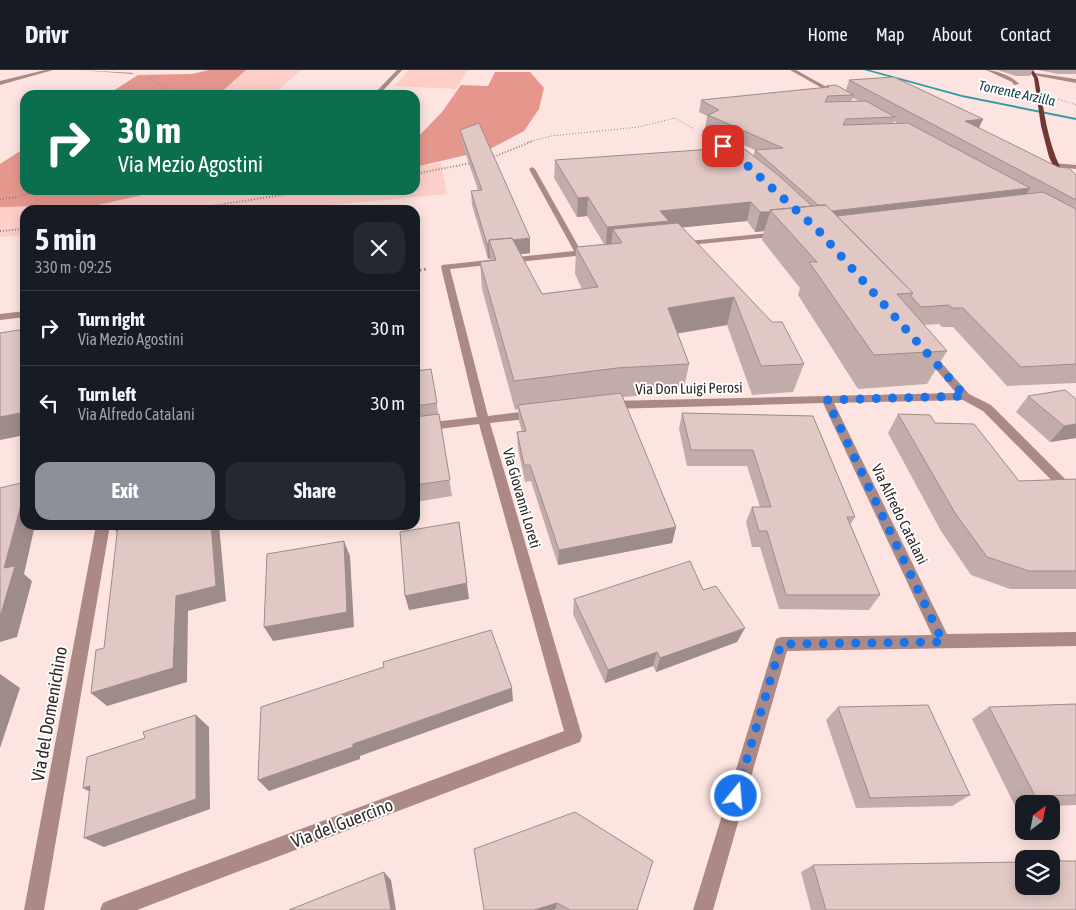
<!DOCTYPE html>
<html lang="en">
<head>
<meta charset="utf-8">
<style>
  body { margin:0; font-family:"Asap Condensed",sans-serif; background:#242831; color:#f1f3f6; height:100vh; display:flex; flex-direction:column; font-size:19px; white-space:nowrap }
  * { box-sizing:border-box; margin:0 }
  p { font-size:16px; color:#9ea1a6 }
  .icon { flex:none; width:28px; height:28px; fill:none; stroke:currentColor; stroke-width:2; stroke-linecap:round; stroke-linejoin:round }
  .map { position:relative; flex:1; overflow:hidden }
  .panel { position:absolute; left:20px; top:135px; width:400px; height:325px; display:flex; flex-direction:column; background:#171b24; border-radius:15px; box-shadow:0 2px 12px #0003 }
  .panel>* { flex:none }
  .hud { position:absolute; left:20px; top:20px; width:400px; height:105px; border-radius:15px; box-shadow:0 2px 12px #0003; background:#0b6e4f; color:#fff; overflow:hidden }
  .needle { width:32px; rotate:32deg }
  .tools { position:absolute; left:1015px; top:725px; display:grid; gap:10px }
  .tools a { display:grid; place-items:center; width:45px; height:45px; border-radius:10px; background:#171b24; box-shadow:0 2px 12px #0003; font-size:25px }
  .pin { position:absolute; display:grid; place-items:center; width:42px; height:42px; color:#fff; margin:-21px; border-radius:10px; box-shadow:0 2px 8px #0006 }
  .me { position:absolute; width:55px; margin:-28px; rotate:17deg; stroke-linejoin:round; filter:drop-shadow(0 0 4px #0008) }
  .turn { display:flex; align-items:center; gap:18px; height:105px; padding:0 15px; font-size:22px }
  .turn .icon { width:65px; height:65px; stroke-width:2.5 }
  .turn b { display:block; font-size:35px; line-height:42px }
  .round { display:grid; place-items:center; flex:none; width:52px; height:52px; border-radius:15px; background:#242831 }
  .summary { display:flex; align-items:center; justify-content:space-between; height:85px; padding:0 15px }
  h1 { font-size:30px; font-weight:700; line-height:38px }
  .primary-button { display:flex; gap:10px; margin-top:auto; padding:10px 15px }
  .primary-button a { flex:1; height:58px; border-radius:15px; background:#8c9099; color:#fff; font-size:20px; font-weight:700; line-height:58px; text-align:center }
  .primary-button a+a { background:#242831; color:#f1f3f6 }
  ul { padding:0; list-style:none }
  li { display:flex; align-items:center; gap:15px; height:75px; padding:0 15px; border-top:1px solid #363941 }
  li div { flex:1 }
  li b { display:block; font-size:19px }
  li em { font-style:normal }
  header { display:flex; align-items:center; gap:30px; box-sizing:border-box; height:70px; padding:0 25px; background:#171b24; border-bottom:1px solid #363941 }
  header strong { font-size:24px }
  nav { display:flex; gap:28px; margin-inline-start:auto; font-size:18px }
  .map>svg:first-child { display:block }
</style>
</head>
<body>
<header>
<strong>Drivr</strong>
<nav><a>Home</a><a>Map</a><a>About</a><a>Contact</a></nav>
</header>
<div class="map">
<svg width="1076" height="840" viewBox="0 0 1076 840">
  <rect width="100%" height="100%" fill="#fde4e0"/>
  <path fill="#fecfc9" d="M246,0H301L273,25H218Z
    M409,0H468L456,19L394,16Z
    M441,93L447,124L280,140H25V165L0,167V137L98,135L165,120H415V97Z"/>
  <path fill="#e5978e" d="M209,0H246L218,25H107L138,5L192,4Z
    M495,2H530L544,18L539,39L524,61L488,80L415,97V70L442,42L461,15L488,16Z
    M25,78V120H165L98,135L0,137V94Z"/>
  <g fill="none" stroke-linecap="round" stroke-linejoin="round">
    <path fill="#319ca9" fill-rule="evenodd" d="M864,0H870L962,25L1076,48V50L962,27Z"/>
    <path stroke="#948481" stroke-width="1" stroke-dasharray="1 2" stroke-linecap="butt" d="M148,7L165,17L161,25
      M1058,29L1076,35
      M528,72L551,66L639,57L675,48L694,59"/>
    <path stroke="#948481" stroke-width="2" stroke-dasharray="1 2" stroke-linecap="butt" d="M491,88L533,71
      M415,104L471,93
      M0,129L19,127L36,120
      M186,140L313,120
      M0,161L25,159"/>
    <path stroke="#948481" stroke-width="2.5" stroke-dasharray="2 2.5" stroke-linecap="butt" d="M415,201L427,199"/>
    <path fill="#ab8984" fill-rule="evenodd" d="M45,0H53L0,15V11Z
      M79,0L134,3L132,4Z
      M397,0H402L379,25H373Z
      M790,0H796L841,25L836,26Z
      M986,0C995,0 1013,6 1019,14L1014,15L1012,12Z
      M1035,3L1076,9V13L1033,5Z
      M706,66H710L742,88L737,89L706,68Z
      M1054,93L1076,95V99L1052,96V94Z
      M532,97L535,99L581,181L592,180L596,182L595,184L450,199L488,346L536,340L542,344L536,348L490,353L582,666L580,672L137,840H100L103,833L110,830L564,661L479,354L415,362V354L477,347L441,197L442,195L574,181L529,99Z
      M778,162H781V166L679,176L675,174L679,172Z
      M25,241V247L0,250V244Z
      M928,281L932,282L969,324L991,335L1076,420V433L1072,431L983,341L963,330L834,333L947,564L1076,562V576L787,581L713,840H693L776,569L781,567L932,565L823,333L610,339L605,335L610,331L956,323L923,284Z
      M96,455H110L44,840H24Z"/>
    <path fill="#713833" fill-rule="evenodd" d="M1029,0H1033L1038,8C1044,39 1047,71 1061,99C1065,110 1076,119 1076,130L1062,115L1049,87L1041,56L1034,8Z"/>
  </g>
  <path fill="#c2aca9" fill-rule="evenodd" d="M997,0H1033L1030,6H1016Z
    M1038,0H1076V4H1058Z
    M849,10L983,49L979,58L1076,130V313L1007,316L953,257H942L939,254L924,255L947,281L927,314L858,319L798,225L800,218L762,170L764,161L755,162L747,151L682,157L804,294L793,322L752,325L727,255L677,263L689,294L683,323L622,327L676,457L672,473L558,495L531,411L525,412L518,379L517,362H522L519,351L518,339L515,340L482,219L480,192L490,191V188L488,189L472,135L471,121L478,120L462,73L460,60L530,183L520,184L542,224L582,219L575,204L576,177L604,174L587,146L577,147L554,108L555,90L753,86L755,80L705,58L707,46L699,42L701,30L826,18V16L846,20ZM853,28L859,31H851ZM894,51L899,54H893Z
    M431,299L452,426L415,432V301Z
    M1028,326L1076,329V368L1050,372L1016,342Z
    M682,343L813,346L855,447L850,455L880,525L869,540L779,539L760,477H752L746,452L752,437H760L747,396H687L679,359Z
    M898,344L935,353L1019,411L1076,409V519H1010L971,505L941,461L888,363Z
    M703,520L737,572L656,602L653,596L605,613L573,544L574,529Z
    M1076,634V735L1051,736V734H1024V736H1015L972,649L989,637Z
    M838,637L970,725L952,736L856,738L826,650Z
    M575,742L637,840H557L556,839L554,840Z
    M813,795L1076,840H811L801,802Z"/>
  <path fill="#9e8c89" d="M983,49L976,64L965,51Z
    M1030,118L1022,132L841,154L826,142Z
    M588,127L587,146L577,147L578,128Z
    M751,132L747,151L668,159L622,173L613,159L611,176L606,177L607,157L660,141Z
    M760,142H770L764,161L755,162Z
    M530,168V183L495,188L490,173Z
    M489,173L490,188L488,189L487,174Z
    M734,227L727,255L663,266L668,238Z
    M25,342V365L0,370V347Z
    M1076,354V368L1050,372L1064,356Z
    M25,420V455H35L24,504L32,511L17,567L0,572V547L4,498Z
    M459,452L469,529L409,540L405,526Z
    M111,455H120L123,470Z
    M211,455H219L226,531L188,541L187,612L107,636L91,623L176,526Z
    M676,457L672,473L558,495L559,480Z
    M344,471L350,486L354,557L273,571L264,557Z
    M745,558L737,572L656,602L660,588Z
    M657,582L653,596L605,613L608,600Z
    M0,604L20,618L0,678Z
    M512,618L513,631L360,686V689L269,721L258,710L353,674Z
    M196,645L209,657L210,739L104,777L84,768Z
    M90,716L101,728L83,718Z
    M384,802L391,810L396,840H391Z
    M557,833L556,839L554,840H534Z"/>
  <path fill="#e1c8c4" stroke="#9e8c89" d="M894,7L983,49L965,51L1058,97L1069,98L1076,105V130L849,10Z
    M836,15L854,25L828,26L825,32L866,31L895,47L846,49L843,55L908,53L1030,118L832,141L826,135H818L755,80L783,78L708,45L719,40L701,30L829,17L826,16Z
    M479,53L530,168L513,170L512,168L489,170V173L487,174L471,121L482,120L460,60Z
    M742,77L778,105L812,136L770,140V142H760L751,132L660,141L669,151L607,157L588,127L578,128L555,90Z
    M1043,122L1076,139V294L1021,297L963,238H952L949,235L921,237L911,226L913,223L837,146Z
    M826,135L913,223L897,224L947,281L874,285L809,192H817L770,140Z
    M678,153L772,252H782L804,294L761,296L734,227L668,238L689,294L617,298L514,311L480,192L496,190L489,170L512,168L542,224L598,217L576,177L622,173L613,159Z
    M25,259V342L0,347V263Z
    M431,299L437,333L415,336V301Z
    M1065,320L1076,329V354L1064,356L1028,326Z
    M621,323L676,457L559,480L530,395H524L517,362L526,361L518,335Z
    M682,343L813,346L855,447H847L880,525H786L767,461H759L752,437H771L753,380H691Z
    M439,344L450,410L415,415V347Z
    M898,344L930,345L935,353L974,354L1019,411L1076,409V501H1029L987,487L955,443Z
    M25,412V420L4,498L15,496L0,547V418Z
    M459,452L467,513L405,526L400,462Z
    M118,455H211L216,516L176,526L173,598L91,623L96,580L104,578Z
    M344,471L347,542L264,557L267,484Z
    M690,491L703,520L716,516L745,558L660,588L657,582L608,600L574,529Z
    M491,560L512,618L353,674V677L258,710L261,637L384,597L383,592Z
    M1076,634V725L1035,726L989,637Z
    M928,635L970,725L870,728L838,637Z
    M196,645V729L84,768L90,716L83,718L87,687L145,668L143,662Z
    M575,742L653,791L637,840H570L557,833L534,840H484L474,779Z
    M1051,791H1076V840H826L813,795L1024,792V816H1051Z
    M384,802L391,840H289Z"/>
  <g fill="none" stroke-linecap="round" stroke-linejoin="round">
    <path stroke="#1a73e8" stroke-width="9" stroke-dasharray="0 16.2" d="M723,76L737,86L818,160L965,326L827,330L943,572L781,574L736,726"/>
  </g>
  <g text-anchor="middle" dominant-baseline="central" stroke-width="4" stroke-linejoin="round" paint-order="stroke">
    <g font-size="14" font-style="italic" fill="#114046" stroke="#fff">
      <text transform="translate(1017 23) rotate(12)">Torrente Arzilla</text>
    </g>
    <g font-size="15" fill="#312827" stroke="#fff">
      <text transform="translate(689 318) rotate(-1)">Via Don Luigi Perosi</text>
      <text transform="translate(522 428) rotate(74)">Via Giovanni Loreti</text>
      <text transform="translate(900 444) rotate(64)">Via Alfredo Catalani</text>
    </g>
    <g font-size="18" fill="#312827" stroke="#fff">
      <text transform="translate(49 644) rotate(-80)">Via del Domenichino</text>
      <text transform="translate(342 753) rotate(-21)">Via del Guercino</text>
    </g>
  </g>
</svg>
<div class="tools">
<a><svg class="needle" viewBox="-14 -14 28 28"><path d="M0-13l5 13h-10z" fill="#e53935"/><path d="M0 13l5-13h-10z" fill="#9ea1a6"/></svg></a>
<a><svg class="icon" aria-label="layers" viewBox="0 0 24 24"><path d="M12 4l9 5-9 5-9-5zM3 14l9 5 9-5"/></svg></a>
</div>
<div class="pin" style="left:723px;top:76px;background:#d93025"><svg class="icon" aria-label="arrive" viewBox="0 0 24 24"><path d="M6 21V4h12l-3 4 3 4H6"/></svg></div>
<svg class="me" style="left:736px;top:726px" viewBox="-20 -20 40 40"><circle r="17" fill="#1a73e8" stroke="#fff" stroke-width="3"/><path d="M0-11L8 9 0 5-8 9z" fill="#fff"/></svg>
<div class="hud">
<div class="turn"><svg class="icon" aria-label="right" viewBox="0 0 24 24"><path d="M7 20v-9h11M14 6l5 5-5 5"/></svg><div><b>30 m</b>Via Mezio Agostini</div></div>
</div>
<section class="panel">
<div class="summary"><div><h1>5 min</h1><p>330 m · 09:25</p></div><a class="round"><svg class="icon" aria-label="close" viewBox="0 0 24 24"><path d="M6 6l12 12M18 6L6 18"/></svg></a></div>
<ul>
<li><svg class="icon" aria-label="right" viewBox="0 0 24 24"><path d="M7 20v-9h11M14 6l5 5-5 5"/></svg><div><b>Turn right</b><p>Via Mezio Agostini</p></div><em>30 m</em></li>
<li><svg class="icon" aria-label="left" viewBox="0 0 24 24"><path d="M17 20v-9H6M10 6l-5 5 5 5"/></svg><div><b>Turn left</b><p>Via Alfredo Catalani</p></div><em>30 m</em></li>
</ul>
<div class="primary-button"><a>Exit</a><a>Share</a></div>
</section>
</div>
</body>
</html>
